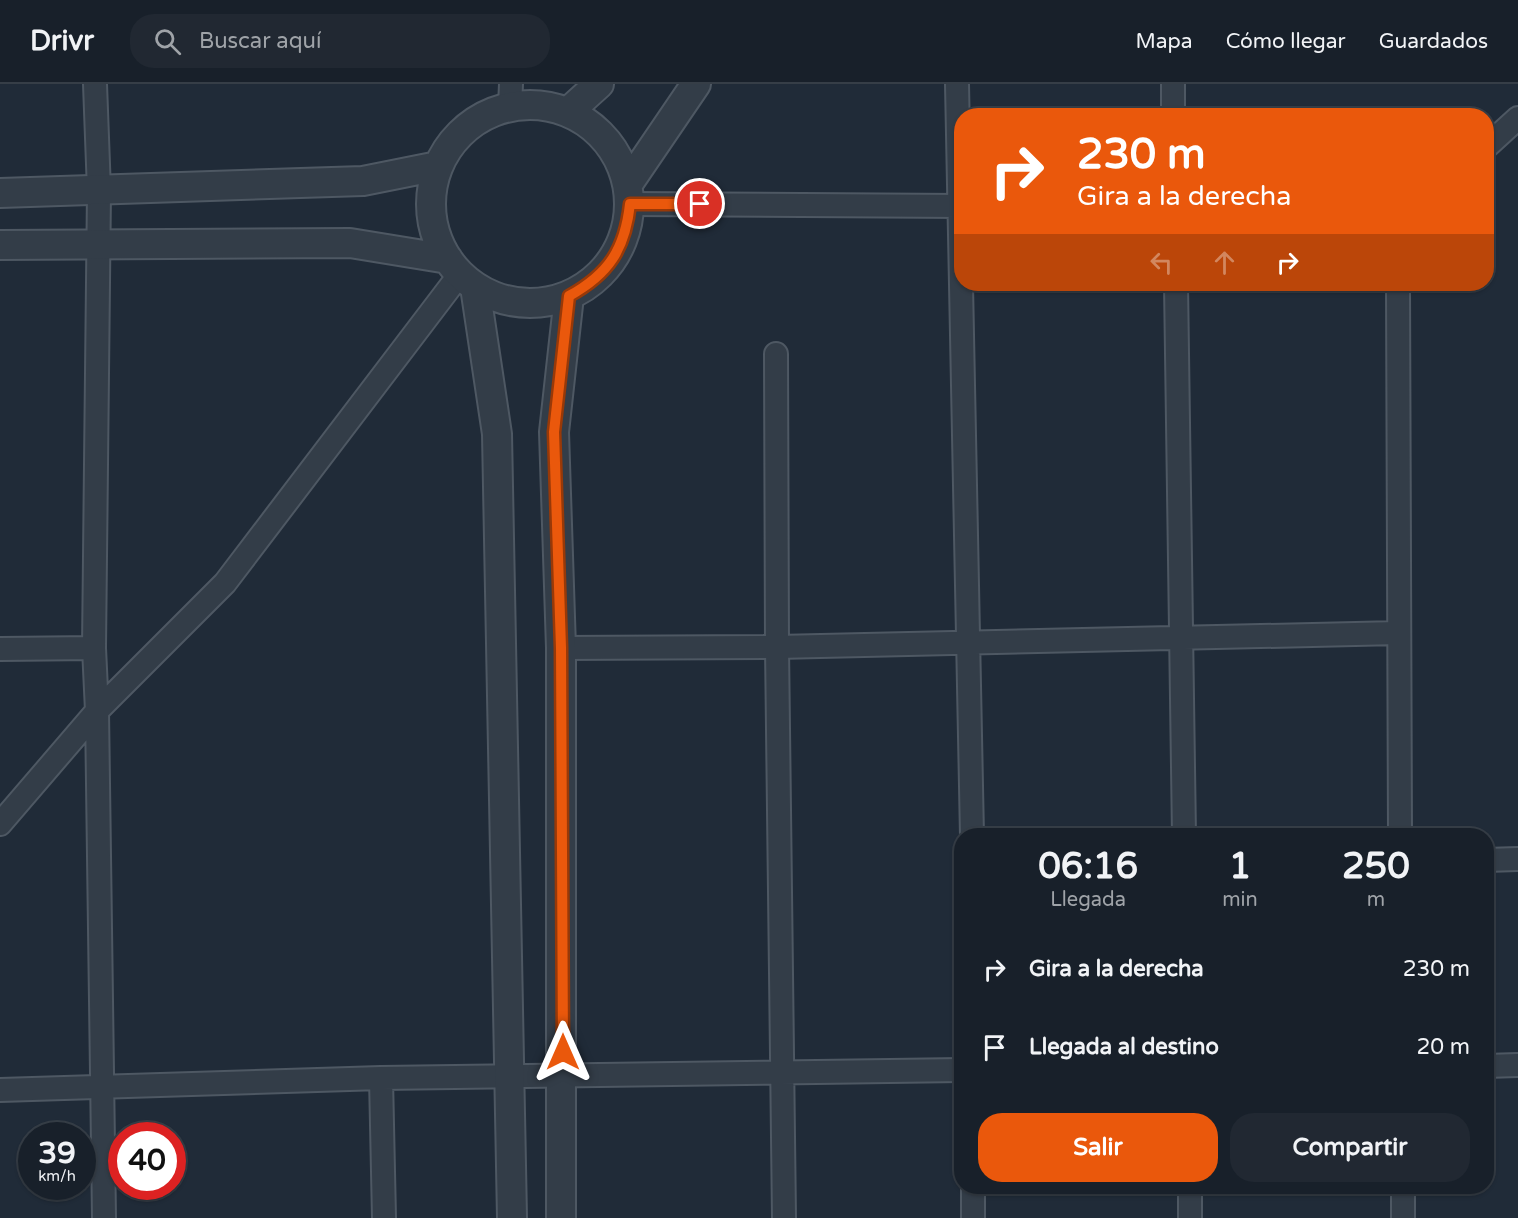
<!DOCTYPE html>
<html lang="es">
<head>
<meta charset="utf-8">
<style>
  body { margin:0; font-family:"Varela Round",sans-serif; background:#212832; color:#f1f3f6; height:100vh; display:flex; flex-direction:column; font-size:22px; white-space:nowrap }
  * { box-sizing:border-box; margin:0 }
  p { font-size:20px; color:#9fa3a8 }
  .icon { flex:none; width:33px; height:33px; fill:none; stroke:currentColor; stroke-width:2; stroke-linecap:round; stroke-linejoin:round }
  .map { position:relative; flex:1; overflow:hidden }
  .side { position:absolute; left:954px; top:744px; width:540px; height:366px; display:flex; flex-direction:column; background:#18202a; border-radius:24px; box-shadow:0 2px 4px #0004,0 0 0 2px #363e47 }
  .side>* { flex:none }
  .top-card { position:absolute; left:954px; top:24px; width:540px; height:183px; border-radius:24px; box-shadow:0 2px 4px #0004,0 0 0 2px #363e47; background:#ea580c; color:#fff; overflow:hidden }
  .speed { position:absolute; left:18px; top:1038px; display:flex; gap:12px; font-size:30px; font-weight:700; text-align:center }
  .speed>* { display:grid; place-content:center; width:78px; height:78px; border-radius:50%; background:#18202a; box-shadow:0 2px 4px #0004,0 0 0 2px #363e47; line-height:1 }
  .speed small { font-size:15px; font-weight:400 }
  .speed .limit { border:9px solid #d22; background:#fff; color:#111 }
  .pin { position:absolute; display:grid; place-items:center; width:51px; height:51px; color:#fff; margin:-26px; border:3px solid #fff; border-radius:50%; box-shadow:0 2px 6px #0007 }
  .me { position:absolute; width:66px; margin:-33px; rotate:0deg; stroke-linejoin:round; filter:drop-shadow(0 0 4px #0008) }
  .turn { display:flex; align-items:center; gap:21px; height:126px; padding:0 24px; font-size:27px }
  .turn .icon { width:78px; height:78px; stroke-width:2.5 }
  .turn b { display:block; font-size:42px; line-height:51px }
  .lanes { display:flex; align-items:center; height:57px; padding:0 24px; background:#0003; justify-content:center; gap:30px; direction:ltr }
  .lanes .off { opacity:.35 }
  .eta { display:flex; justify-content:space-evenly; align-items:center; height:102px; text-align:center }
  .eta b { font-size:36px; font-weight:700; line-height:42px }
  .cta { display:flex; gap:12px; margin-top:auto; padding:12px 24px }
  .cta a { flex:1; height:69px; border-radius:24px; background:#ea580c; color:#fff; font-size:24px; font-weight:700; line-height:69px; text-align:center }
  .cta a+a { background:#212832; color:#f1f3f6 }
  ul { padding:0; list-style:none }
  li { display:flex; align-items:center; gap:18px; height:78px; padding:0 24px }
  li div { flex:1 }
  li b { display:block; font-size:22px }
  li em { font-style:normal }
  header { display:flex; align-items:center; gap:36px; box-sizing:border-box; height:84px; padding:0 30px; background:#18202a; border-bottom:2px solid #363e47 }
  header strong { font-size:28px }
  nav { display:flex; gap:33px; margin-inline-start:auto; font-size:21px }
  .search { width:420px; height:54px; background:#212832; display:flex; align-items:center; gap:15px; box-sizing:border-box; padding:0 21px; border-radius:24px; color:#9fa3a8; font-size:22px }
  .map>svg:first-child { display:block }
</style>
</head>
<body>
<header>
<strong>Drivr</strong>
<div class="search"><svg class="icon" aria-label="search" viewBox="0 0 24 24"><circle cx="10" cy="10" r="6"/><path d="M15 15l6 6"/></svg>Buscar aquí</div>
<nav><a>Mapa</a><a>Cómo llegar</a><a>Guardados</a></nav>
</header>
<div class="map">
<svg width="1518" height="1134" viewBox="0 0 1518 1134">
  <rect width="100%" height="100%" fill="#202b38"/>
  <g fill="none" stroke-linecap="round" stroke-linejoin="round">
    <defs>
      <path id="minor" d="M95,0L99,107L94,564L97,627L104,1134
        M957,0L972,752
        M1173,0V32
        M510,23L511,0
        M1486,63L1518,34
        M630,120L962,122
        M1176,200L1184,752
        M1398,200L1400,752
        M776,270L777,563L784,1134
        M561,564L777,563L1398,549
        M0,565L94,564
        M0,740L97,627L225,499L460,190
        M1486,776L1518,775
        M1486,982L1518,981
        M381,994L384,1134
        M0,1006L381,994L962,986
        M1190,1102V1134
        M1403,1102V1134
        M973,1134V1102"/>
      <path id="tertiary" d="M431 120a99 99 0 1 1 198 0a99 99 0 1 1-198 0Z
        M568,28L599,0
        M628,100L696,0
        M0,109L363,97L438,82
        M0,161L350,159L448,175
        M475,203L497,350L512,1134
        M561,1134V564L554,348L569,212"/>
    </defs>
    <use href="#minor" stroke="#4e5863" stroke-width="26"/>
    <use href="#tertiary" stroke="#4e5863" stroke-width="32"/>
    <use href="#minor" stroke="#333d48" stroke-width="22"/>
    <use href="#tertiary" stroke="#333d48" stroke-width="28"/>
  </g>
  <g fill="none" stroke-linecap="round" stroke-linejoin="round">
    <defs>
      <path id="route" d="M563,968L561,564L554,348L569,212C609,190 625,165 630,120H700"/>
    </defs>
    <use href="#route" stroke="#983908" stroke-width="15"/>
    <use href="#route" stroke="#ea580c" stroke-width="10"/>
  </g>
</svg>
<div class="speed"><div>39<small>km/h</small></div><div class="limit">40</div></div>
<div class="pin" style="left:700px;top:120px;background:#d93025"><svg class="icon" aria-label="arrive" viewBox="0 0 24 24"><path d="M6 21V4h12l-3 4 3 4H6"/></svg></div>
<svg class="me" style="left:563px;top:968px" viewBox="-20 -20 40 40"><path d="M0-17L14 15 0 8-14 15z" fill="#ea580c" stroke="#fff" stroke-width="4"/></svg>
<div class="top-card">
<div class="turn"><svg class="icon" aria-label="right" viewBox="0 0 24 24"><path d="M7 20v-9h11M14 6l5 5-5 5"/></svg><div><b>230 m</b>Gira a la derecha</div></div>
<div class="lanes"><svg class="icon off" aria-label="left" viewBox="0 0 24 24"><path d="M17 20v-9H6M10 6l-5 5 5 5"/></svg><svg class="icon off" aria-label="ahead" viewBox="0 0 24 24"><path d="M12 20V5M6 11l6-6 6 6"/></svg><svg class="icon" aria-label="right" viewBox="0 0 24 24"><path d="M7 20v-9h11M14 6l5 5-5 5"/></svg></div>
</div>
<section class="side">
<div class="eta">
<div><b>06:16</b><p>Llegada</p></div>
<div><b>1</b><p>min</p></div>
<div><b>250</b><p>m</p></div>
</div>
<ul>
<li><svg class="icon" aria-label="right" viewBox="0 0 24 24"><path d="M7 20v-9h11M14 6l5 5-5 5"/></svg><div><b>Gira a la derecha</b></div><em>230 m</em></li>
<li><svg class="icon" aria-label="arrive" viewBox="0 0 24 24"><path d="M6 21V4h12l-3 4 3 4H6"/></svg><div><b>Llegada al destino</b></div><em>20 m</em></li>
</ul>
<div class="cta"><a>Salir</a><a>Compartir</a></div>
</section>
</div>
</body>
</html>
